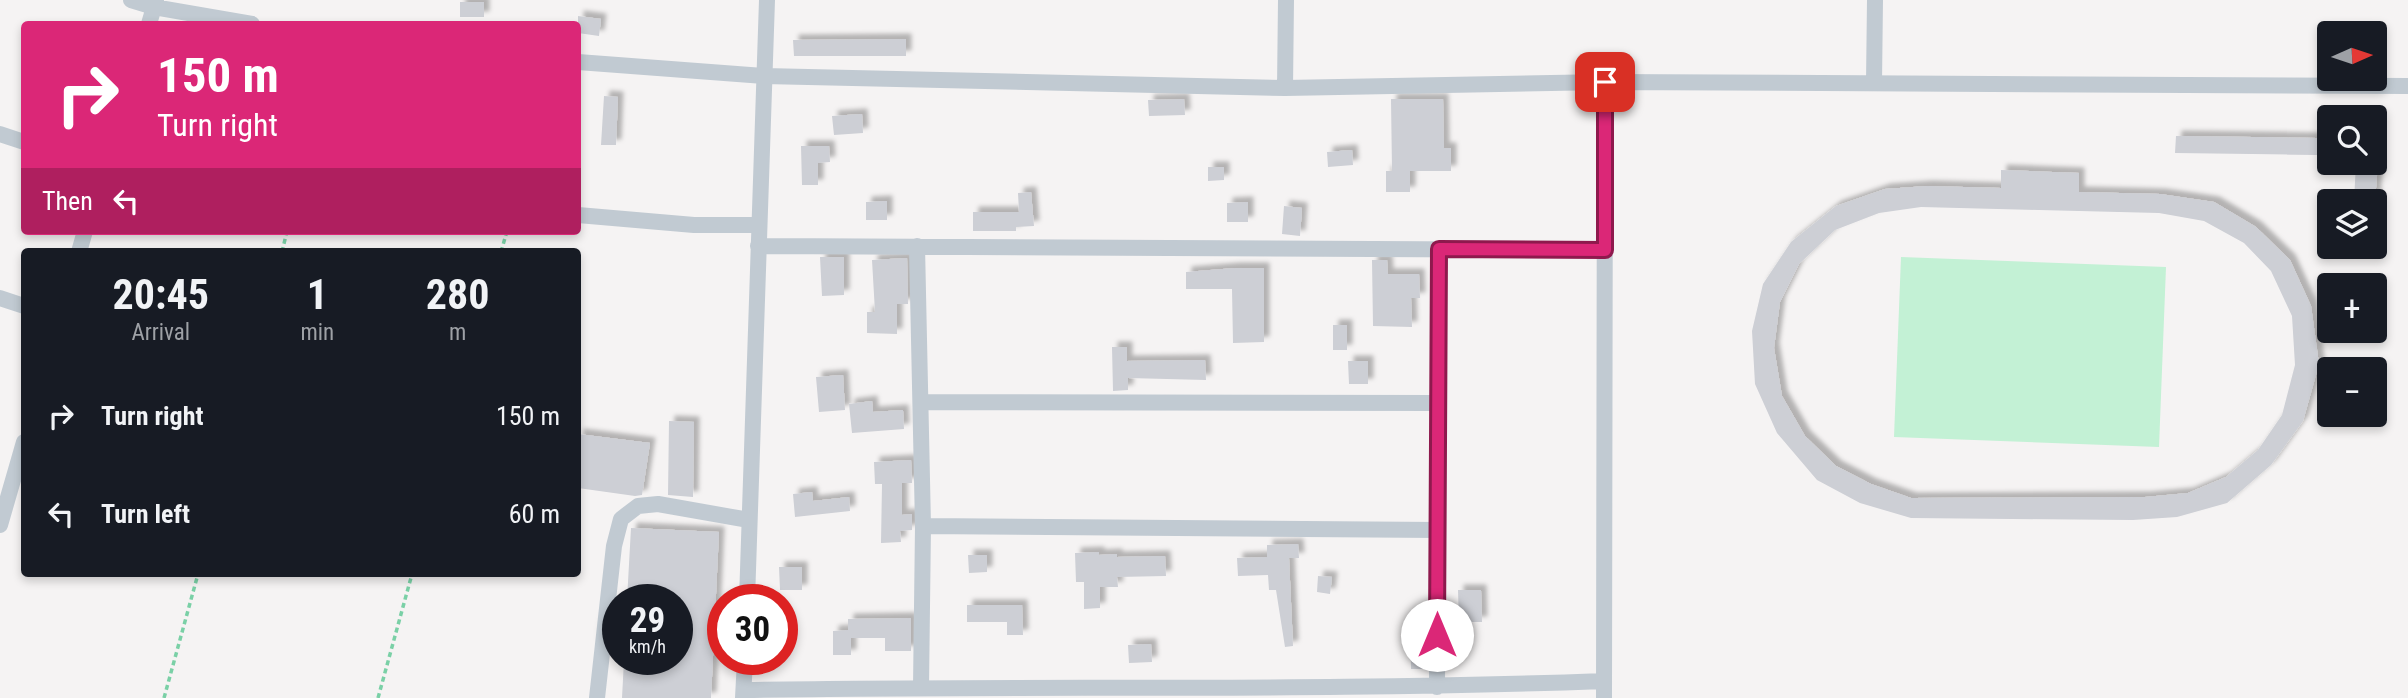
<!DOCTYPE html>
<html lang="en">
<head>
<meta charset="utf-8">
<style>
  body { margin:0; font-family:"Roboto Condensed",sans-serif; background:#242831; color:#f1f3f6; height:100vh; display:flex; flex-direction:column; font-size:26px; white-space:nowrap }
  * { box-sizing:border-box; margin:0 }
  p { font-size:23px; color:#9ea1a6 }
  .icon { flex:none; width:38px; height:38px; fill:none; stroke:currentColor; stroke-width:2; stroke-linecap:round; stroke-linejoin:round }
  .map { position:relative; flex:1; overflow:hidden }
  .sheet { position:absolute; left:21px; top:248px; width:560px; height:329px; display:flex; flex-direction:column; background:#171b24; border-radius:7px; box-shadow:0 4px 10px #0003 }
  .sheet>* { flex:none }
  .hud { position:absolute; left:21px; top:21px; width:560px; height:214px; border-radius:7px; box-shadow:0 4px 10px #0003; background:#db2777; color:#fff; overflow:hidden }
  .needle { width:46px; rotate:87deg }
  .controls { position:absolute; left:2317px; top:21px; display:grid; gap:14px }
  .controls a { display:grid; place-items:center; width:70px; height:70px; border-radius:7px; background:#171b24; box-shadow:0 4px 10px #0003; font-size:35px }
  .speed { position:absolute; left:602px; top:584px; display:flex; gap:14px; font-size:35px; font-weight:700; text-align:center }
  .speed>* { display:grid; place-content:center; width:91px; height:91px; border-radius:50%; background:#171b24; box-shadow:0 4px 10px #0003; line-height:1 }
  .speed small { font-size:18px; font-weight:400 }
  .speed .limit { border:10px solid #d22; background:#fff; color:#111 }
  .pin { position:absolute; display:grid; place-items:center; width:60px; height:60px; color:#fff; margin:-30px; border-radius:14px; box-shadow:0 4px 10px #0006 }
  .me { position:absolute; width:77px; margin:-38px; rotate:0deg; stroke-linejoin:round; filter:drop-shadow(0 0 5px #0008) }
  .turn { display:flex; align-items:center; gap:24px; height:147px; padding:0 21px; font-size:32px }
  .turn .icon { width:91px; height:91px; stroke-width:2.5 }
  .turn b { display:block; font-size:49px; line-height:60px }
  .then { display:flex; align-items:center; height:66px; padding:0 21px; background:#0003; gap:14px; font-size:26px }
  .eta { display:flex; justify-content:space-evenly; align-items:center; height:119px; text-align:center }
  .eta b { font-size:42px; font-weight:700; line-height:49px }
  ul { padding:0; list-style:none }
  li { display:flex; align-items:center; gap:21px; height:98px; padding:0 21px }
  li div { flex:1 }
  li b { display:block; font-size:26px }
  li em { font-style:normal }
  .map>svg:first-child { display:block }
</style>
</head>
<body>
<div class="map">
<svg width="2408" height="698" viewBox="0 0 2408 698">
  <defs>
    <filter id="shadow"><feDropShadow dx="5.5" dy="-5.5" stdDeviation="2" flood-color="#0004"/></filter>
  </defs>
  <rect width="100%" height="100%" fill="#f5f3f3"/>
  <path fill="#c3f1d5" d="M1901,257L2166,267L2159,447L1894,437Z"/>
  <path fill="#cdcfd5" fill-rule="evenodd" filter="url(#shadow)" d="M460,2H484V17H460Z
    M578,16L601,19L599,36L578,33Z
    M906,39V56H794L793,40Z
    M604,96L618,97L616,145H601Z
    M1184,99L1185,115L1149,116L1148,100Z
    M1391,99H1443L1444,148H1451V171H1410V192H1386V171H1392Z
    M862,114L863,133L834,135L832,116Z
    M2176,136L2317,138V155L2175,153Z
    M801,146H829L830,162L818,163V185H802Z
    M1352,150L1353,165L1328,167L1327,152Z
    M2356,163H2378L2375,201H2354Z
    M1208,167H1224V180L1208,181Z
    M2001,170L2079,173V192L2160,194L2214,202L2256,227L2290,260L2311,306L2319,364L2303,421L2271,465L2227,503L2177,517L2133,520L1911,518L1860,503L1817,480L1777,433L1755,384L1752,331L1763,284L1791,242L1836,206L1885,189L1927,186L2001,188ZM1921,207L2159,213L2204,221L2244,243L2271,271L2292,316L2295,365L2282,415L2258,450L2226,477L2188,493L2145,497L1911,498L1871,484L1836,466L1805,436L1782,396L1774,348L1780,302L1799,264L1835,230L1879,213Z
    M1031,192L1034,226L1016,227V231H973V212H1019L1018,193Z
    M887,201V220H866V202Z
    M1248,202V222H1227V203Z
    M1284,206L1302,208L1300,236L1282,234Z
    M820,257H844V295L822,296Z
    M907,258L908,304H897V334L867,333V312H875L872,260Z
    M1372,260H1387L1388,274H1419L1420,298H1411L1412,327L1373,326Z
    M1235,268H1264V342L1233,343L1232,289H1186V272Z
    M1333,325H1347V350H1333Z
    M1112,347H1127V361L1205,360L1206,380L1128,378V390L1113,391Z
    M1348,361H1368V384H1349Z
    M843,375L845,410L819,412L816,377Z
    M872,401L873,412L903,410L904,429L852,433L849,404Z
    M669,421L694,422L693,497L668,495Z
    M578,434L650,443L642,495L635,496L578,488Z
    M911,460L912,483H902V515L912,514V530L900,531L901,542L881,543L882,484H875L874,462Z
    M812,492L813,501L849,497L850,511L795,517L793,494Z
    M631,528L719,532L711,698H622L624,660H677V600H627Z
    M1298,544L1299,558H1289L1293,646L1285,647L1276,590H1269L1268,575L1238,576L1237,558L1267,557V545Z
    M1099,552V555L1117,554V557L1165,556L1166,576L1117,577L1118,587H1100V608L1084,609V582H1076L1075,553Z
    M968,555H987V572L969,573Z
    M779,567H802V590H780Z
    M1318,576L1332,577L1330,594L1317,592Z
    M1458,590H1481L1482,622H1459Z
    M967,605H1022L1023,635H1007V622H967Z
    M911,618V651H885V638H851V655H833V631L848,630V619Z
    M1410,623H1424L1425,669H1411Z
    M1151,644L1152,662L1129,663L1128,645Z"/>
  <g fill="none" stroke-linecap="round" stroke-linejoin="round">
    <path stroke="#7ad0a6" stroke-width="3.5" stroke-dasharray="5 3.5" stroke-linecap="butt" d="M282,252L287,231
      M501,252L507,231
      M164,698L198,574
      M378,698L412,574"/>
    <path stroke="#c1cad2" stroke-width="16" d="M131,0L154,7L252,24
      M149,24L156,0
      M578,62L764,76L1285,88L1605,82L2408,86
      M1874,83L1875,0
      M1285,88L1286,0
      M0,134L24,142
      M578,215L694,225H759
      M758,246L1605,250
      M917,246L923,526L921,687
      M79,252L85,231
      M0,298L24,306
      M922,402L1438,403
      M0,525L24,442
      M923,526L1438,530
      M747,600L767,0
      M1437,687L1439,249
      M744,690C1030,685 1317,692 1604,681
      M597,698L614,546L621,519L638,506L658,504L749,520
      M743,698L745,660
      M1604,698L1605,82"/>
  </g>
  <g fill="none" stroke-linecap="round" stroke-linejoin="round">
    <defs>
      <path id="route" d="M1437,635L1439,249L1605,250V82"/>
    </defs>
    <use href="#route" stroke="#8e194d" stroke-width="18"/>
    <use href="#route" stroke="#db2777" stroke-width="12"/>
  </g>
</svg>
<div class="controls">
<a><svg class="needle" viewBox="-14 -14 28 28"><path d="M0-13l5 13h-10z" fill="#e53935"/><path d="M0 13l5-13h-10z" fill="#9ea1a6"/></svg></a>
<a><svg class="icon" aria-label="search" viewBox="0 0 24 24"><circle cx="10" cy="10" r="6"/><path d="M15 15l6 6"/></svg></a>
<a><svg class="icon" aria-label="layers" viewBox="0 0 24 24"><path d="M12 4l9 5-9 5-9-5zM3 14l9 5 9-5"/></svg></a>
<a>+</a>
<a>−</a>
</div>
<div class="speed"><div>29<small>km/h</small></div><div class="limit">30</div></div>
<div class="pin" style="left:1605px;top:82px;background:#d93025"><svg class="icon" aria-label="arrive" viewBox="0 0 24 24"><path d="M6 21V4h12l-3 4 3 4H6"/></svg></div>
<svg class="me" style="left:1437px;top:635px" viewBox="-20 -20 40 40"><circle r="19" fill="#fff"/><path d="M0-13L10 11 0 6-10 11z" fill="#db2777"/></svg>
<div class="hud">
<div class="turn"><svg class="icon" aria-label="right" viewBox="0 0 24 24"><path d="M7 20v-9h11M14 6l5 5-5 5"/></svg><div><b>150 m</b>Turn right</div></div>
<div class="then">Then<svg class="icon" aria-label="left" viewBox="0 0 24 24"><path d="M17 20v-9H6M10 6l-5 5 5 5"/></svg></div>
</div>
<section class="sheet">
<div class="eta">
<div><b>20:45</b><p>Arrival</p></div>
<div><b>1</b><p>min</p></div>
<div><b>280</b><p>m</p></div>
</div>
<ul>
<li><svg class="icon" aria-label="right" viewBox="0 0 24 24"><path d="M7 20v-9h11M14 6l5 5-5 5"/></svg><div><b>Turn right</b></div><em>150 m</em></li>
<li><svg class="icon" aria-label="left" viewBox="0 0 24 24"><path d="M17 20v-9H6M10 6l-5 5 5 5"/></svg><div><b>Turn left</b></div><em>60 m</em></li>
</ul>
</section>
</div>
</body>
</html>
